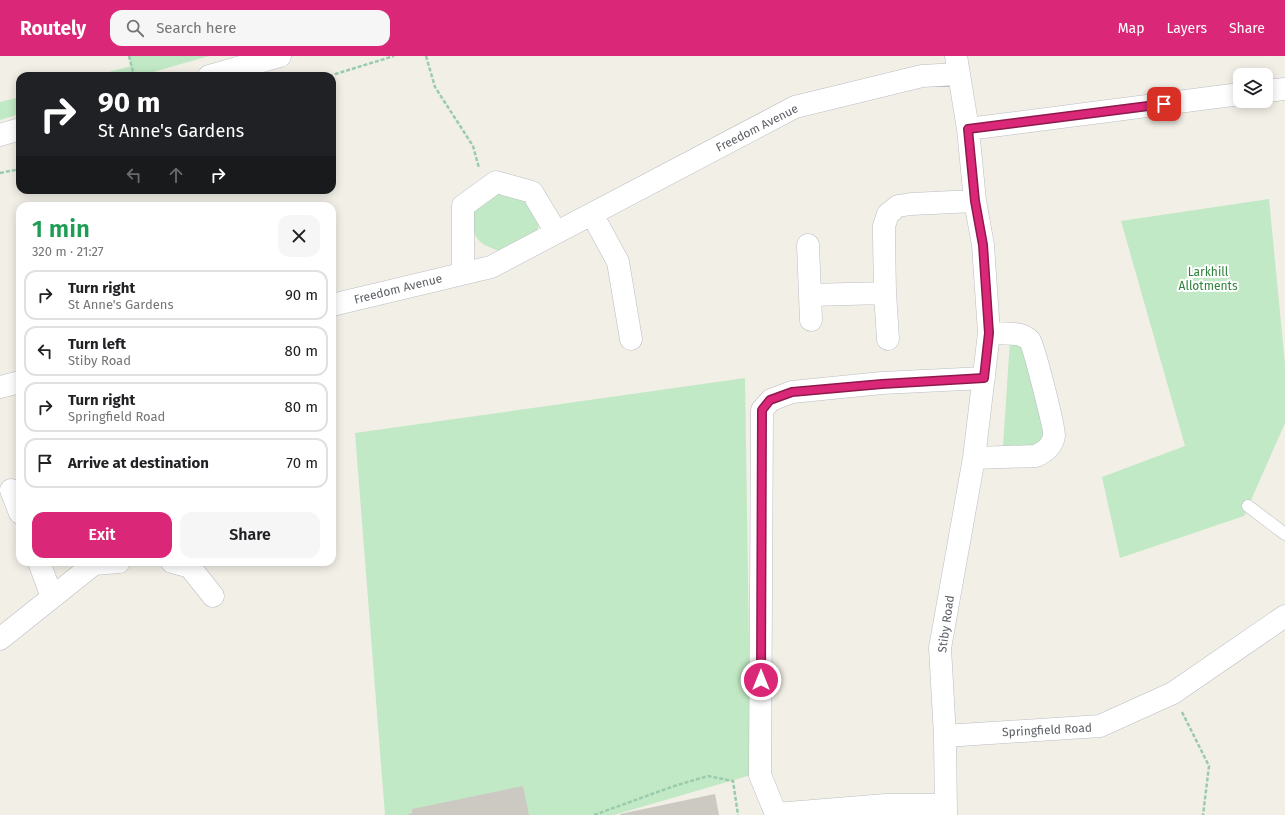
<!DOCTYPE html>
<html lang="en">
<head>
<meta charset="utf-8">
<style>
  body { margin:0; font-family:"Fira Sans",sans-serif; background:#f6f6f6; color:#202124; height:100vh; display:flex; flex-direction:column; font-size:15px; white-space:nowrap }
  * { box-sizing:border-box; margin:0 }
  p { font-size:13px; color:#757577 }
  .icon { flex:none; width:22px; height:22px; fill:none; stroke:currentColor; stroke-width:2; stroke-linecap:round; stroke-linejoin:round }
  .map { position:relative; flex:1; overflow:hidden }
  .panel { position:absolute; left:16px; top:146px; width:320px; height:364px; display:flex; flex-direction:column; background:#fff; border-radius:12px; box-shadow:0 2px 10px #0003 }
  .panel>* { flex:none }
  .banner { position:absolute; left:16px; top:16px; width:320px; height:122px; border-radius:12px; box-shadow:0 2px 10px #0003; background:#202124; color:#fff; overflow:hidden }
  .controls { position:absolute; left:1233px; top:12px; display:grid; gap:8px }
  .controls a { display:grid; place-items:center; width:40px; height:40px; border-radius:8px; background:#fff; box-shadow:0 2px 10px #0003; font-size:20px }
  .pin { position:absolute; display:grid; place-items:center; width:34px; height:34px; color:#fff; margin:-17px; border-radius:8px; box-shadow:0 2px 6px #0006 }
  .me { position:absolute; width:44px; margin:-22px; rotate:0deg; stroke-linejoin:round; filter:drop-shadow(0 0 3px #0008) }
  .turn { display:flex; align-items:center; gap:14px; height:84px; padding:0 16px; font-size:18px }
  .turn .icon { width:52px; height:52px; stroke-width:2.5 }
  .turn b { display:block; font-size:28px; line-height:34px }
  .lanes { display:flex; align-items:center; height:38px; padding:0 16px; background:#0003; justify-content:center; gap:20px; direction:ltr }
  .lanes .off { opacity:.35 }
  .round { display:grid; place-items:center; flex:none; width:42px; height:42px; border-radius:12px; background:#f6f6f6 }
  .head { display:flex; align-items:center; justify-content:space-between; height:68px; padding:0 16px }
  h1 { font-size:24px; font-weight:600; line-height:30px; color:#1e9e55 }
  .button { display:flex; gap:8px; margin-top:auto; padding:8px 16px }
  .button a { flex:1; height:46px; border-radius:12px; background:#db2777; color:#fff; font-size:16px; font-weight:600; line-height:46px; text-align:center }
  .button a+a { background:#f6f6f6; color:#202124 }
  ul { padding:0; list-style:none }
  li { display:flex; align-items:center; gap:12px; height:50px; margin:0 8px 6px; padding:0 8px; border:2px solid #e0e0e0; border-radius:12px }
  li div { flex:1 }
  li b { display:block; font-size:15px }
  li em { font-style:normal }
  header { display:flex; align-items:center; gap:24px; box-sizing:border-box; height:56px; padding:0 20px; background:#db2777; color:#fff }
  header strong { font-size:19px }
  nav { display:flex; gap:22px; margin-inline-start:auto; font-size:14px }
  .search { width:280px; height:36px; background:#f6f6f6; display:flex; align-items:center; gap:10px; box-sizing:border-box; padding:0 14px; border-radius:12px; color:#757577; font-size:15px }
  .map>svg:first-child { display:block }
</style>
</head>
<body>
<header>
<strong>Routely</strong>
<div class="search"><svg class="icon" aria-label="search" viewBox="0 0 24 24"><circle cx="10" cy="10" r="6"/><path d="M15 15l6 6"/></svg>Search here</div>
<nav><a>Map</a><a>Layers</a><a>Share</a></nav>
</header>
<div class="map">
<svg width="1285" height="759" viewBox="0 0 1285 759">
  <rect width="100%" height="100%" fill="#f1efe6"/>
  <path fill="#c2e9c5" d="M129,0H209L153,16L145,20H94L131,10Z
    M20,41V58L0,64V46Z
    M521,128L540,167L536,177L500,195C472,187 472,176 471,149Z
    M1269,143L1285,308V367L1244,460L1120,502L1102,421L1185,390L1121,165Z
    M1010,284L1020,285L1047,375L1039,389L1003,391Z
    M745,322L751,719L614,759H385L355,377Z"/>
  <path fill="#ccc9c3" d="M523,730L529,759H406L412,757V753Z
    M715,738L719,759H620V758Z"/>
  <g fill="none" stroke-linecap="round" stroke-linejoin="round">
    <defs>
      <path id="lane" d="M1248,450L1285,478"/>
      <path id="street" d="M1266,35L1285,33
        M968,73L1240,38
        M592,158L618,206L631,283
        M808,189L810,239L885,237
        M463,217V150L496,126L532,136L556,176
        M810,239L811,264
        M332,249L491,211L795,51L922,20L958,18
        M888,283L885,237L884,182V170L888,158L898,150L911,148L975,145
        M0,331L20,326
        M974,402L1036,400C1045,396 1052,391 1054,380C1055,373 1034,291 1030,285C1029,283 1027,282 1025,281C1018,276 998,278 989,277
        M11,434L20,457
        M39,506L52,541
        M172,506L190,511L213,540
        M0,583L94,508L119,506
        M945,680L1100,670L1173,637L1285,560
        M946,749H886L776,758L760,719L762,354L771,344L792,336L882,327L984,322
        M946,759L945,680L940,592L974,402L989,277L983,189L975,145L968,73L956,0"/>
      <path id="secondary" d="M209,20L280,0
        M0,79L20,73"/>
    </defs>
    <use href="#lane" stroke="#babdc2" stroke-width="13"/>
    <use href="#street" stroke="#babdc2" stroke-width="23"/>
    <use href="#secondary" stroke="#bbbec4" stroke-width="23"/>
    <path stroke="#9acbad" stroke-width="2.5" stroke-dasharray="4 2" stroke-linecap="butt" d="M129,0L134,20
      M426,0L435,31L473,90L479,112
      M329,20L394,0
      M0,117L20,113
      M1182,656L1209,710L1203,759
      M594,759L674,730L708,720L733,725L738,759"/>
    <use href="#lane" stroke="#fff" stroke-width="12"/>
    <use href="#street" stroke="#fff" stroke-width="22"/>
    <use href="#secondary" stroke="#fff" stroke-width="22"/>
  </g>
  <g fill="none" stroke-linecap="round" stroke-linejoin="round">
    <defs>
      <path id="route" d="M761,624L762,354L770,344L792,336L882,328L984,322L989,277L983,189L975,145L968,73L1164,48"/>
    </defs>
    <use href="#route" stroke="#8e194d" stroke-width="10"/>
    <use href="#route" stroke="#db2777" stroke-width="7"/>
  </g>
  <g text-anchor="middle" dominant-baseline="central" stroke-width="4" stroke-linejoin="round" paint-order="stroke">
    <g font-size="12" fill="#5d6167" stroke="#fff">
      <text transform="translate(757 72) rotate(-27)">Freedom Avenue</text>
      <text transform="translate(398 233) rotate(-14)">Freedom Avenue</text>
      <text transform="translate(946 568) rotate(-82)">Stiby Road</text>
      <text transform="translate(1047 674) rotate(-3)">Springfield Road</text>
    </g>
    <g font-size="12" fill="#30833c" stroke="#fff">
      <text x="1208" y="216">Larkhill<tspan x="1208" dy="14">Allotments</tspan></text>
    </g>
  </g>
</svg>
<div class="controls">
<a><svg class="icon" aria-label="layers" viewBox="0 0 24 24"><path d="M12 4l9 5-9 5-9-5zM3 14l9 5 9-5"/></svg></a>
</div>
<div class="pin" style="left:1164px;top:48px;background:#d93025"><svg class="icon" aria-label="arrive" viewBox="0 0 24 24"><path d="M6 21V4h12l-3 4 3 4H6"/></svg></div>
<svg class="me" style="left:761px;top:624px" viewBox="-20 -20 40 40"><circle r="17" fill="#db2777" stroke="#fff" stroke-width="3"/><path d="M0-11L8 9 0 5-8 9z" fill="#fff"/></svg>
<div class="banner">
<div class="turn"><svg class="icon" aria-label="right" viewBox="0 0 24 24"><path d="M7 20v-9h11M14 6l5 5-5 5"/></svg><div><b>90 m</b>St Anne's Gardens</div></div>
<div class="lanes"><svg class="icon off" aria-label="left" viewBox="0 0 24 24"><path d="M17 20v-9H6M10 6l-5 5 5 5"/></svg><svg class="icon off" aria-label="ahead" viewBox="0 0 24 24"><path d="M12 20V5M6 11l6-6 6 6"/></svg><svg class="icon" aria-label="right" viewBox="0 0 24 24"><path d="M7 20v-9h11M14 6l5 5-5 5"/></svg></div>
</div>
<section class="panel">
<div class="head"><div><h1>1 min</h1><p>320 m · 21:27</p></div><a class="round"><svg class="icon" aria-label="close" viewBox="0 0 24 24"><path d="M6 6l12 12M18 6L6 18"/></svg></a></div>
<ul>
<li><svg class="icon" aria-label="right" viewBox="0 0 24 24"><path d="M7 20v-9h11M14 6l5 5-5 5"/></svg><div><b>Turn right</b><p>St Anne's Gardens</p></div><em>90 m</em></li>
<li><svg class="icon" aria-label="left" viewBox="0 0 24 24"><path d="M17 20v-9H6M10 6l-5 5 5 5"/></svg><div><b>Turn left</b><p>Stiby Road</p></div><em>80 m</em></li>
<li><svg class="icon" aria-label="right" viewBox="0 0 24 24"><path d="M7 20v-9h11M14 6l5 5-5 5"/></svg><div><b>Turn right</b><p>Springfield Road</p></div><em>80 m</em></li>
<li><svg class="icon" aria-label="arrive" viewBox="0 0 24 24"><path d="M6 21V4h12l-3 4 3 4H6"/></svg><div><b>Arrive at destination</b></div><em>70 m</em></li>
</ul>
<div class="button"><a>Exit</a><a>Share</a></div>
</section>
</div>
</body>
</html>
